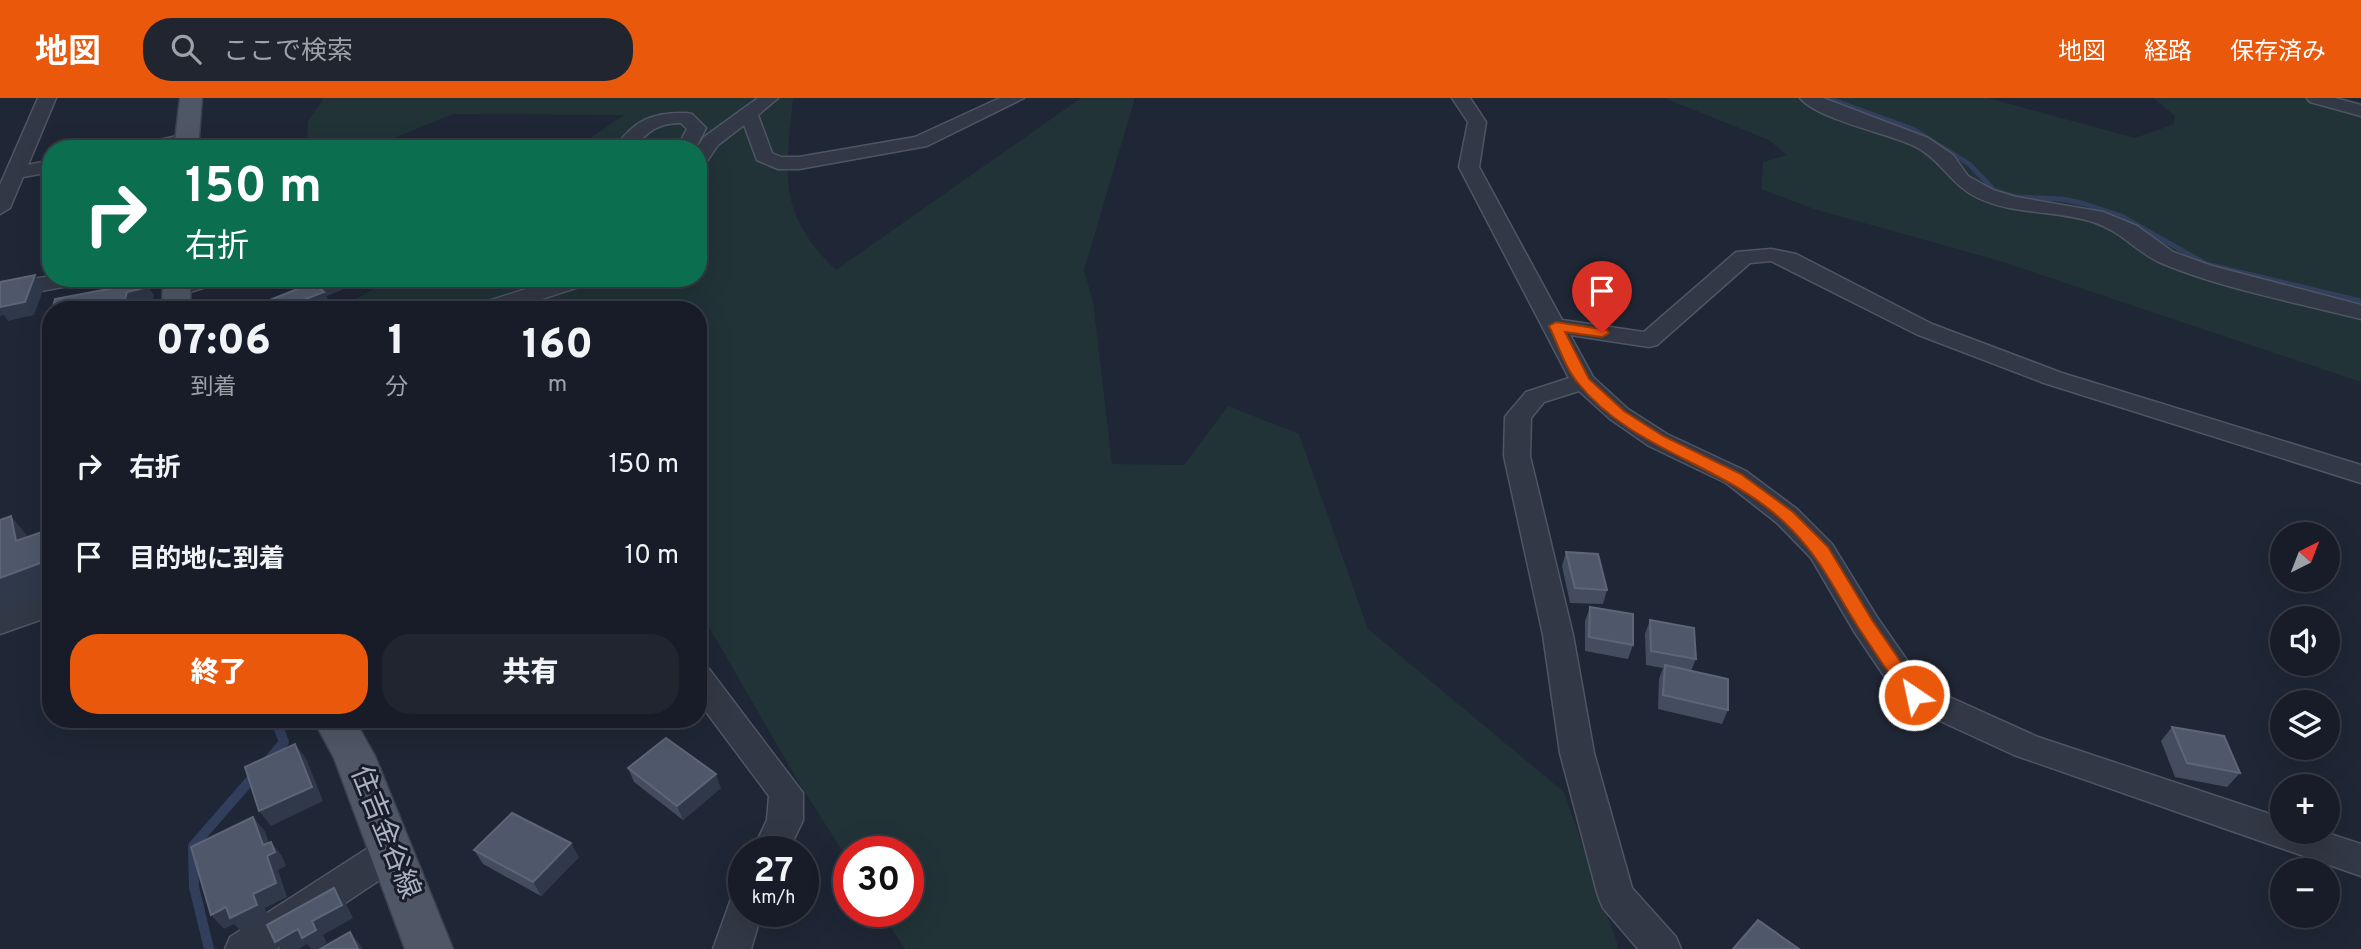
<!DOCTYPE html>
<html lang="ja">
<head>
<meta charset="utf-8">
<style>
  body { margin:0; font-family:Overpass,"Noto Sans JP",sans-serif; background:#202530; color:#f1f3f6; height:100vh; display:flex; flex-direction:column; font-size:26px; white-space:nowrap }
  * { box-sizing:border-box; margin:0 }
  p { font-size:23px; color:#9ea1a8 }
  .icon { flex:none; width:38px; height:38px; fill:none; stroke:currentColor; stroke-width:2; stroke-linecap:round; stroke-linejoin:round }
  .map { position:relative; flex:1; overflow:hidden }
  .side { position:absolute; left:42px; top:203px; width:665px; height:427px; display:flex; flex-direction:column; background:#171c28; border-radius:28px; box-shadow:0 7px 28px #0002,0 0 0 2px #363a45 }
  .side>* { flex:none }
  .banner { position:absolute; left:42px; top:42px; width:665px; height:147px; border-radius:28px; box-shadow:0 7px 28px #0002,0 0 0 2px #363a45; background:#0b6e4f; color:#fff; overflow:hidden }
  .needle { width:46px; rotate:42deg }
  .controls { position:absolute; left:2270px; top:424px; display:grid; gap:14px }
  .controls a { display:grid; place-items:center; width:70px; height:70px; border-radius:50%; background:#171c28; box-shadow:0 7px 28px #0002,0 0 0 2px #363a45; font-size:35px }
  .speed { position:absolute; left:728px; top:738px; display:flex; gap:14px; font-size:35px; font-weight:700; text-align:center }
  .speed>* { display:grid; place-content:center; width:91px; height:91px; border-radius:50%; background:#171c28; box-shadow:0 7px 28px #0002,0 0 0 2px #363a45; line-height:1 }
  .speed small { font-size:18px; font-weight:400 }
  .speed .limit { border:10px solid #d22; background:#fff; color:#111 }
  .pin { position:absolute; display:grid; place-items:center; width:60px; height:60px; color:#fff; margin:-72px -30px; border-radius:50% 50% 50% 0; rotate:-45deg; box-shadow:0 0 7px #0007 }
  .pin .icon { rotate:45deg }
  .me { position:absolute; width:77px; margin:-38px; rotate:326deg; stroke-linejoin:round; filter:drop-shadow(0 0 5px #0008) }
  .turn { display:flex; align-items:center; gap:24px; height:147px; padding:0 28px; font-size:32px }
  .turn .icon { width:91px; height:91px; stroke-width:2.5 }
  .turn b { display:block; font-size:49px; line-height:60px }
  .eta { display:flex; justify-content:space-evenly; align-items:center; height:119px; text-align:center }
  .eta b { font-size:42px; font-weight:800; line-height:49px }
  .cta { display:flex; gap:14px; margin-top:auto; padding:14px 28px }
  .cta a { flex:1; height:80px; border-radius:28px; background:#ea580c; color:#fff; font-size:28px; font-weight:800; line-height:80px; text-align:center }
  .cta a+a { background:#202530; color:#f1f3f6 }
  ul { padding:0; list-style:none }
  li { display:flex; align-items:center; gap:21px; height:91px; padding:0 28px }
  li div { flex:1 }
  li b { display:block; font-size:26px }
  li em { font-style:normal }
  header { display:flex; align-items:center; gap:42px; box-sizing:border-box; height:98px; padding:0 35px; background:#ea580c; color:#fff }
  header strong { font-size:33px }
  nav { display:flex; gap:38px; margin-inline-start:auto; font-size:24px }
  .search { width:490px; height:63px; background:#202530; display:flex; align-items:center; gap:18px; box-sizing:border-box; padding:0 24px; border-radius:28px; color:#9ea1a8; font-size:26px }
  .map>svg:first-child { display:block }
</style>
</head>
<body>
<header>
<strong>地図</strong>
<div class="search"><svg class="icon" aria-label="search" viewBox="0 0 24 24"><circle cx="10" cy="10" r="6"/><path d="M15 15l6 6"/></svg>ここで検索</div>
<nav><a>地図</a><a>経路</a><a>保存済み</a></nav>
</header>
<div class="map">
<svg width="2361" height="851" viewBox="0 0 2361 851">
  <rect width="100%" height="100%" fill="#1f2635"/>
  <path fill="#213337" d="M324,0H793C786,76 776,114 836,172L1081,0H1135L1084,172L1093,203L1112,366L1184,367L1228,308L1299,336L1368,531L1564,694L1617,845V851H905L881,814H908V754H849V763L799,685L698,510V212H336L393,180H698V51H574L624,17L453,16L367,51H307L308,23Z
    M1664,0H1988L2135,40L2174,26L2175,18L2153,0H2344L2361,4V284L2000,163L1814,111L1761,91L1763,64L1787,57L1769,42Z"/>
  <g fill="none" stroke-linecap="round" stroke-linejoin="round">
    <path stroke="#323f5c" stroke-width="5" d="M1827,0L1913,31L1969,66L1994,92L2015,99L2062,101L2085,106L2121,118L2206,166L2361,203"/>
    <path stroke="#323f5c" stroke-width="10" d="M268,663L284,644L275,621
      M209,851L194,789L193,748L254,678"/>
    <defs>
      <path id="minor" d="M38,0H56L28,67L51,62V74L23,79L10,110L0,116V87Z
        M758,0H778L758,17L772,55L781,59H799L915,39L1000,0H1024L927,48L799,71H778L757,62L744,27L718,47L705,66L698,68L696,51L704,39Z
        M1452,0H1470L1486,24L1479,69L1562,222L1644,234L1736,154L1771,151L1796,156L1932,226L2062,275L2361,367V385L2044,285L1916,236L1771,163L1750,165L1657,247L1649,249L1570,237L1593,279L1628,311L1667,336L1746,373L1797,411L1832,446L1877,519L1925,588L2038,639L2282,720V733H2321L2361,746V778L2014,657L1903,606L1855,535L1811,460L1777,425L1726,385L1649,348L1610,321L1579,293L1544,304L1531,320L1530,358L1573,537L1594,655L1632,790L1676,839L1681,851H1638L1603,810L1598,798L1560,655L1543,537L1504,358L1505,319L1509,314L1526,294L1569,280L1459,69L1468,24Z
        M1800,0H1823L1928,40L1953,57L1968,78L1993,92L2016,99L2103,114L2137,128L2173,154L2212,168L2361,207V221C2295,204 2223,191 2161,165C2136,154 2123,134 2093,124C2055,112 2014,117 1978,100C1949,86 1941,60 1912,47C1886,35 1817,21 1800,0Z
        M2307,0H2335L2361,7V18L2310,4Z
        M686,15L692,16L706,30L695,51H676L687,31L681,25C658,25 648,33 633,51H614C633,23 652,14 686,15Z
        M187,36L194,38L196,42L194,46L172,51H133L135,47Z
        M51,178V180H84L73,187L0,201V187Z
        M188,180H222L219,185L177,198L166,191L169,186Z
        M560,180H594L591,185L508,212H473L476,207Z
        M51,495V518L0,536V513Z
        M698,567L709,571L803,695V722L788,754H752L767,722L769,698L698,603Z
        M392,739L405,743L410,754L405,765L276,851H225L230,839L379,743Z
        M744,796V814H762L751,851H713L731,801Z"/>
      <path id="major" d="M180,0H202L198,51H174Z
        M163,180H191L190,212H162Z
        M313,621H354L375,658L453,851H405L334,660Z"/>
    </defs>
    <use href="#minor" stroke="#4f5564" stroke-width="3"/>
    <use href="#major" stroke="#3b414f" stroke-width="3"/>
    <use href="#minor" fill="#323845" fill-rule="evenodd"/>
    <use href="#major" fill="#4f5766" fill-rule="evenodd"/>
  </g>
  <path fill="#444d5f" d="M303,180H371L326,198L331,208L320,212H278L272,201L311,186Z
    M1566,454L1607,492L1603,506L1570,505L1562,468Z
    M1590,509L1633,547L1628,561L1585,553V523Z
    M1650,522L1696,561L1691,573L1728,612L1722,626L1658,611L1659,581L1663,570L1646,567L1645,536Z
    M2172,629L2240,675L2227,689L2175,679L2161,643Z
    M628,670L721,690L683,722L634,684Z
    M474,752L579,759L541,798L483,766Z"/>
  <path fill="#30394a" d="M35,177L44,190L34,217L8,223L4,217L0,218V203Z
    M331,180H371L326,198L319,185Z
    M145,184L154,197L152,204L136,207L134,212H122L127,194Z
    M324,194L331,208L320,212H284L283,210Z
    M51,231V240L45,232Z
    M11,418L33,445L51,461V496L0,515V480L16,443Z
    M295,646L306,660L323,703L271,728L259,713Z
    M716,676L721,690L683,722L677,708Z
    M253,719L265,733L272,755L271,744L282,758L286,768L278,772L287,799L265,810L269,820L242,834L234,826L224,831L211,817L253,796L263,747Z
    M571,745L579,759L541,798L533,784Z
    M334,790L345,804L353,820L323,837L327,845L317,851H311L307,846L299,851H281L275,844L312,823Z
    M350,834L361,848L363,851H358Z"/>
  <path fill="#4f586a" stroke="#5d6678" stroke-width="2" d="M35,177L25,204L0,209V184Z
    M313,180H331L319,185Z
    M145,184L144,190L127,194L122,212H52L55,201Z
    M313,185L324,194L283,210L272,201Z
    M51,215V231L45,232Z
    M11,418L16,443L51,431V461L0,480V422Z
    M1566,454L1598,456L1607,492L1575,490Z
    M1590,509L1633,516V547L1589,539Z
    M1650,522L1694,530L1696,561L1651,553Z
    M1665,567L1728,581V612L1663,597Z
    M2172,629L2224,638L2240,675L2187,665Z
    M666,640L716,676L677,708L628,670Z
    M295,646L312,689L259,713L245,669Z
    M512,715L571,745L533,784L474,752Z
    M253,719L263,747L271,744L275,754L267,758L276,785L253,796L257,807L230,820L226,809L211,817L191,749Z
    M334,790L342,807L312,823L316,832L302,840L298,831L275,844L267,827Z
    M1758,822L1799,851H1733Z
    M350,834L358,851H320Z"/>
  <path fill="#ea580c" stroke="#983908" stroke-width="2" d="M1556,224L1607,232L1609,235L1602,239L1565,234L1589,281L1624,313L1663,338L1741,376L1793,414L1828,449L1872,522L1920,592L1923,597L1920,602H1907C1892,579 1875,555 1860,532C1833,490 1821,459 1784,424C1723,366 1631,352 1578,285C1565,270 1558,246 1549,228Z"/>
  <g text-anchor="middle" dominant-baseline="central" stroke-width="6" stroke-linejoin="round" paint-order="stroke">
    <g font-size="28" fill="#abb2c3" stroke="#181d29">
      <text transform="translate(384 735) rotate(68)">住吉金谷線</text>
    </g>
  </g>
</svg>
<div class="controls">
<a><svg class="needle" viewBox="-14 -14 28 28"><path d="M0-13l5 13h-10z" fill="#e53935"/><path d="M0 13l5-13h-10z" fill="#9ea1a8"/></svg></a>
<a><svg class="icon" aria-label="sound" viewBox="0 0 24 24"><path d="M4 9h4l5-4v14l-5-4H4zM17 9q2 3 0 6"/></svg></a>
<a><svg class="icon" aria-label="layers" viewBox="0 0 24 24"><path d="M12 4l9 5-9 5-9-5zM3 14l9 5 9-5"/></svg></a>
<a>+</a>
<a>−</a>
</div>
<div class="speed"><div>27<small>km/h</small></div><div class="limit">30</div></div>
<div class="pin" style="left:1602px;top:235px;background:#d93025"><svg class="icon" aria-label="arrive" viewBox="0 0 24 24"><path d="M6 21V4h12l-3 4 3 4H6"/></svg></div>
<svg class="me" style="left:1914px;top:597px" viewBox="-20 -20 40 40"><circle r="17" fill="#ea580c" stroke="#fff" stroke-width="3"/><path d="M0-11L8 9 0 5-8 9z" fill="#fff"/></svg>
<div class="banner">
<div class="turn"><svg class="icon" aria-label="right" viewBox="0 0 24 24"><path d="M7 20v-9h11M14 6l5 5-5 5"/></svg><div><b>150 m</b>右折</div></div>
</div>
<section class="side">
<div class="eta">
<div><b>07:06</b><p>到着</p></div>
<div><b>1</b><p>分</p></div>
<div><b>160</b><p>m</p></div>
</div>
<ul>
<li><svg class="icon" aria-label="right" viewBox="0 0 24 24"><path d="M7 20v-9h11M14 6l5 5-5 5"/></svg><div><b>右折</b></div><em>150 m</em></li>
<li><svg class="icon" aria-label="arrive" viewBox="0 0 24 24"><path d="M6 21V4h12l-3 4 3 4H6"/></svg><div><b>目的地に到着</b></div><em>10 m</em></li>
</ul>
<div class="cta"><a>終了</a><a>共有</a></div>
</section>
</div>
</body>
</html>
